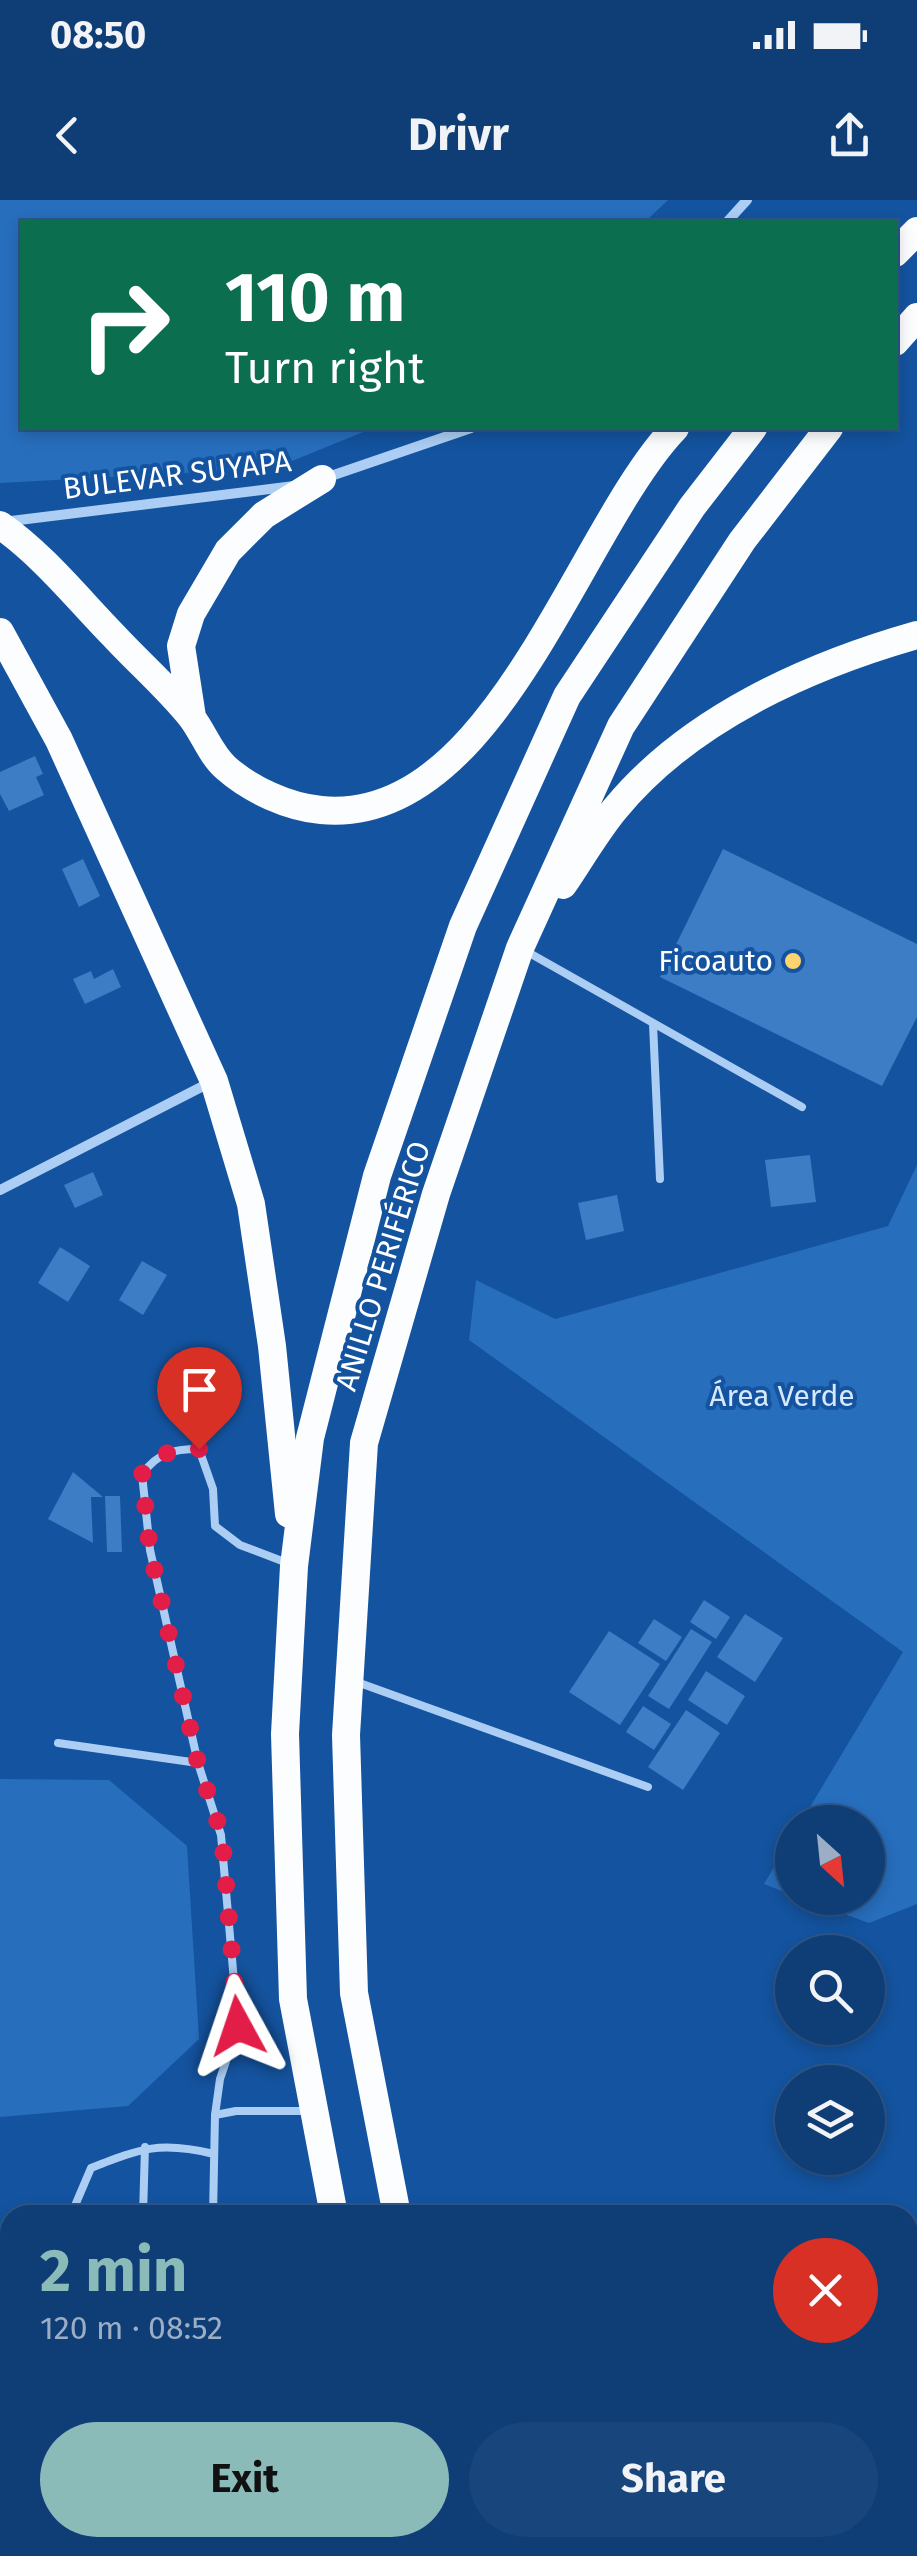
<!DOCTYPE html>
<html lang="en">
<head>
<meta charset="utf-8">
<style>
  body { margin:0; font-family:"Fira Sans",sans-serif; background:#18457c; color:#f1f3f6; height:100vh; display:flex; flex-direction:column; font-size:38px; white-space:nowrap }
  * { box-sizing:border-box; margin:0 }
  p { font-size:32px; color:#9baec6 }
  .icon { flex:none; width:55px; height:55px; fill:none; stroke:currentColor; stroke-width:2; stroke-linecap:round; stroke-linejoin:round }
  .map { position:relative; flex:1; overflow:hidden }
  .details { position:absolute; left:0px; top:2005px; width:918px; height:352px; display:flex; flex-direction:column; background:#0f3e77; border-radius:30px 30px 0 0; box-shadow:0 5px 15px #0003,0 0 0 2px #2f5789 }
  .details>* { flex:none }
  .hud { position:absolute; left:20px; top:20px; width:878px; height:210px; border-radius:0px; box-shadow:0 5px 15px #0003,0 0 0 2px #2f5789; background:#0b6e4f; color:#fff; overflow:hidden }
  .needle { width:65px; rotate:153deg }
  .tools { position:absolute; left:775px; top:1605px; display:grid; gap:20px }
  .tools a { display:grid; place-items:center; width:110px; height:110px; border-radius:50%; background:#0f3e77; box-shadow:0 5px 15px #0003,0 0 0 2px #2f5789; font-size:50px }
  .pin { position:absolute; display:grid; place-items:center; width:85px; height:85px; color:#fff; margin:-102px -42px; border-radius:50% 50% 50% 0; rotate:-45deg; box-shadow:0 0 10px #0007 }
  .pin .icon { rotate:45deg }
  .me { position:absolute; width:110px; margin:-55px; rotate:355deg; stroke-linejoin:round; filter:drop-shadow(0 0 8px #0008) }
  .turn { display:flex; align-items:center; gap:35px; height:210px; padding:0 40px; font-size:45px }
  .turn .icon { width:130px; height:130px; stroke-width:2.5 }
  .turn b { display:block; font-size:70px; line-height:85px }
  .round { display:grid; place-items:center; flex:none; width:105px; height:105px; border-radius:52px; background:#18457c }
  .overview { display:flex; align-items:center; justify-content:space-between; height:170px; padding:0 40px }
  h1 { font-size:60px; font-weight:700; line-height:75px; color:#8bbbb9 }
  .action { display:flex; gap:20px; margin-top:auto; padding:20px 40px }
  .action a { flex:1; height:115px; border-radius:60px; background:#8bbbb9; color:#111; font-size:40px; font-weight:700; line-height:115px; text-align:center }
  .action a+a { background:#18457c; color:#f1f3f6 }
  .status { display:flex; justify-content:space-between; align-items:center; height:70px; padding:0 50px; background:#0f3e77; direction:ltr }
  .status svg { height:28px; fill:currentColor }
  header { display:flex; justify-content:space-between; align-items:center; height:130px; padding:0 40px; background:#0f3e77; font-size:45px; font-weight:700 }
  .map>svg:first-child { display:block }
</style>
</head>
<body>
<div class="status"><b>08:50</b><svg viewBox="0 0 49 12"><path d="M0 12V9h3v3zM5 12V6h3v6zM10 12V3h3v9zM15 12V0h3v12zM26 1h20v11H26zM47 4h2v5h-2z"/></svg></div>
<header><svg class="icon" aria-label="back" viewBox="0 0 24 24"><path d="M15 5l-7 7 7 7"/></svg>Drivr<svg class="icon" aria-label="share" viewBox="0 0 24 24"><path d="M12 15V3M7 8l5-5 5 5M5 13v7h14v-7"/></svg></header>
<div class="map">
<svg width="917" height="2356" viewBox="0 0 917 2356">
  <rect width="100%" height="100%" fill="#14539f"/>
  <path fill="#276ebd" d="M0,0H668L645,22H22V228H373L275,268L0,283Z
    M917,965V1704L869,1723L800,1698H868V1622H801L903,1452L469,1140L476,1080L555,1119L888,1026Z
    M0,1579L109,1580L187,1646L199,1839L128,1906L0,1917Z
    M792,1637V1695L764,1684Z"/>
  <path fill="#3d7dc5" d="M35,556L43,574L36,577L44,595L9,611L0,594V572Z
    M723,649L917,744V817L882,886L660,777Z
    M83,659L100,696L79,707L62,669Z
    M113,769L121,787L85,804L73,779L91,771L94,779Z
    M810,955L816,1002L771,1007L765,960Z
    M93,972L103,995L75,1008L64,985Z
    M617,995L624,1031L586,1040L578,1003Z
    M60,1047L90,1066L68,1102L38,1083Z
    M142,1061L167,1075L143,1115L119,1100Z
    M73,1272L103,1297H91L93,1343L48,1319Z
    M105,1296H120L122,1352H107Z
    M704,1400L730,1417L716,1439L690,1422Z
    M745,1414L783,1438L755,1482L717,1457Z
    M654,1419L682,1437L666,1461L638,1443Z
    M691,1429L712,1442L669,1509L648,1496Z
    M609,1431L660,1464L620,1525L569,1492Z
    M706,1471L745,1496L727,1525L688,1500Z
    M643,1506L671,1524L654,1550L626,1532Z
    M686,1510L720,1533L683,1590L648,1567Z
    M10,2164V2206L0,2207V2165Z
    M0,2213H10V2270H0Z
    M10,2272V2305L4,2306L2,2273Z
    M10,2348H58L59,2356H10Z"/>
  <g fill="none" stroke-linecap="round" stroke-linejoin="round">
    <path stroke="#accef4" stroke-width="8" d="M524,750L802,907
      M653,824L660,979
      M354,1481L648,1587
      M58,1543L198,1563
      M215,1915L236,1911H310
      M71,2015L91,1968C142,1948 160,1941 214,1954
      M143,2015L145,1947
      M213,2015L215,1915L220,1879L238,1826L221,1635L198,1563L150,1350L142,1274C158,1253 172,1249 199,1249L213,1289L215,1326L240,1345L290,1364"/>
    <path stroke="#accef4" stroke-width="10" d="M727,22L747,0
      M325,278L471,228
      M3,322L294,286
      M0,990L213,881
      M229,2356L250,2348"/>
    <path stroke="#fcfdff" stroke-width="28" d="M895,53L917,31
      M895,142L917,117
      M0,325C43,355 77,398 114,436C139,463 169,489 192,518C204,534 211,555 226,568C251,590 288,607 321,610C495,627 578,329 675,228
      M0,432L59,540L214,881L251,1004L272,1146L289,1314
      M192,517L181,446L191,414L228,351L264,315L322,279
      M563,685C580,660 596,632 615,609C689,519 808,466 917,435
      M334,2015L293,1799L285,1534L294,1366L310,1238L377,976L463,726L567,496L692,307L753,228
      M397,2015L354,1793L346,1535L364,1243L436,994L520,748L621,526L742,341L829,228
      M444,2348L447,2356
      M509,2348L513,2356"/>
  </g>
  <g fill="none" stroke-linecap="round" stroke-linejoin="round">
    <path stroke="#e11d48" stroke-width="18" stroke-dasharray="0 32.4" d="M199,1249C172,1249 158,1253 142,1274L150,1350L198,1563L222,1635L238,1826"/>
  </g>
  <circle fill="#ffd36f" stroke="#14539f" stroke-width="4" cx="793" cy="761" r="10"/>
  <g text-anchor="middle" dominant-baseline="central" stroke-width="8" stroke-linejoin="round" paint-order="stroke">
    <g font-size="30" fill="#fff" stroke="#14539f">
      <text transform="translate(177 275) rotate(-7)">BULEVAR SUYAPA</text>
      <text transform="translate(383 1066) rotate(-73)">ANILLO PERIFÉRICO</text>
    </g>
    <g font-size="30" fill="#fff" stroke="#14539f" text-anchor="end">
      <text x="773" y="761">Ficoauto</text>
    </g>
    <g font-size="30" fill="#d5e8fd" stroke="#14539f">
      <text x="782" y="1196">Área Verde</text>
    </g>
  </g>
</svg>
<div class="tools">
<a><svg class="needle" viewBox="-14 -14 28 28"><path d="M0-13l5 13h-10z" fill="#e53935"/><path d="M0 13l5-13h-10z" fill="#9baec6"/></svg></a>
<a><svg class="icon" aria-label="search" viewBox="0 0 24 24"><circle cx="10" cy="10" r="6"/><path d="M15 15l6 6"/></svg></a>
<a><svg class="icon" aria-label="layers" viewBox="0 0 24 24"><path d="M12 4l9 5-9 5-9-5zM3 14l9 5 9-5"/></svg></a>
</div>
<div class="pin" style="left:199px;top:1249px;background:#d93025"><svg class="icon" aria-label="arrive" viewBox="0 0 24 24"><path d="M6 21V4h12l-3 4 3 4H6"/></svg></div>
<svg class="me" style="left:238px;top:1826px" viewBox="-20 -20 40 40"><path d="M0-17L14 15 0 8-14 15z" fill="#e11d48" stroke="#fff" stroke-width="4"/></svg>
<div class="hud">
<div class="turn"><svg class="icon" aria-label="right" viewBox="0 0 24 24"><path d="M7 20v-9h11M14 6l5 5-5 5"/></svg><div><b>110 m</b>Turn right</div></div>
</div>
<section class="details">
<div class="overview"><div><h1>2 min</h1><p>120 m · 08:52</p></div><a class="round" style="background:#d93025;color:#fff"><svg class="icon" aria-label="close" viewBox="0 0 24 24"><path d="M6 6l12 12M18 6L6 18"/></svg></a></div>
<div class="action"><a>Exit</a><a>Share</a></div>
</section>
</div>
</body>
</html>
